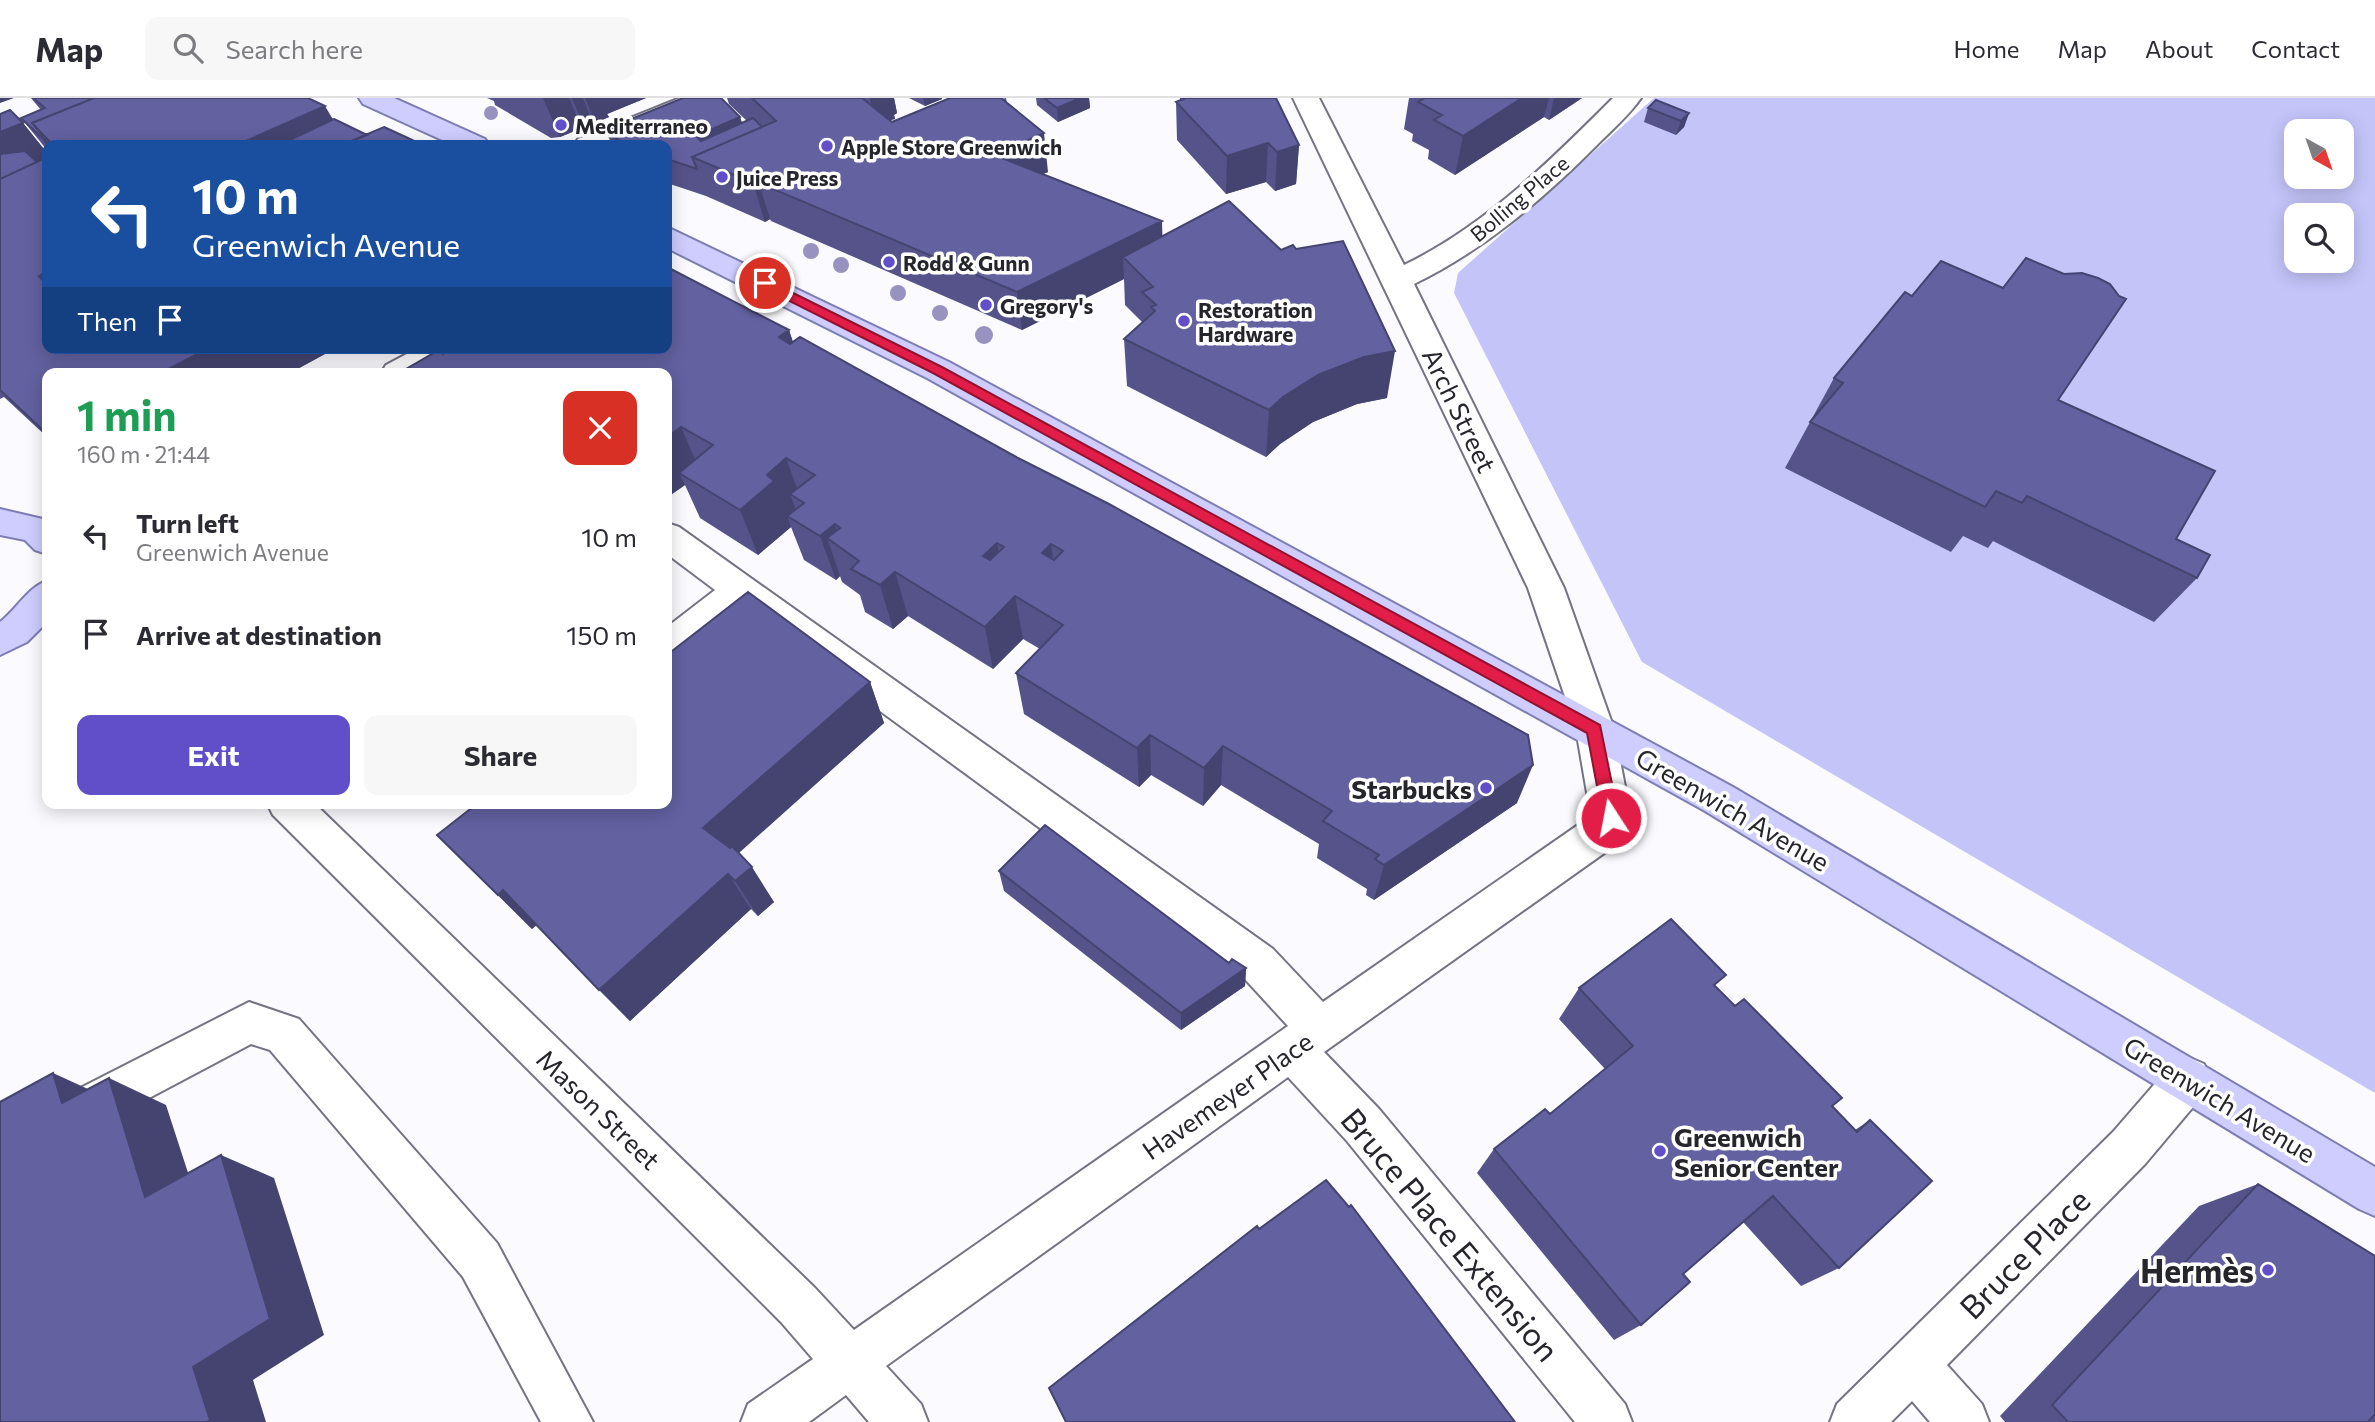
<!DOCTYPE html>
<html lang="en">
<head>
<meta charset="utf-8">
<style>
  body { margin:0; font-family:Commissioner,sans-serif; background:#f7f7f7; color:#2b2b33; height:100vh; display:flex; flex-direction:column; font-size:26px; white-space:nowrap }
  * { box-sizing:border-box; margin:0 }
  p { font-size:23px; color:#7c7c81 }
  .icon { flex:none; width:38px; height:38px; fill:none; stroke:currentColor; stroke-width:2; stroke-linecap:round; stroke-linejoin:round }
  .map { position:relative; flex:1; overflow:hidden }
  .side { position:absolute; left:42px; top:270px; width:630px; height:441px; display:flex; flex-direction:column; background:#fff; border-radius:14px; box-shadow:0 4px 18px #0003 }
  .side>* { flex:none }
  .banner { position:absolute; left:42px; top:42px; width:630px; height:214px; border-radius:14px; box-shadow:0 4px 18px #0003; background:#1a4fa0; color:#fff; overflow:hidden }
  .needle { width:46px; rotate:140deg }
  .tools { position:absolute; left:2284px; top:21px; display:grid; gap:14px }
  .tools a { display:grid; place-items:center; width:70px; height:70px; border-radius:14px; background:#fff; box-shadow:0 4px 18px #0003; font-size:35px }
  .pin { position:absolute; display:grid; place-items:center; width:60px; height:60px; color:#fff; margin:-30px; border:4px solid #fff; border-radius:50%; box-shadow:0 2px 7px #0007 }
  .me { position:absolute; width:77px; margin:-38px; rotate:349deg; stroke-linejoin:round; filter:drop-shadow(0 0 5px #0008) }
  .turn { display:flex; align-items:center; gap:24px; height:147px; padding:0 35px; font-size:32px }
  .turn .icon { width:91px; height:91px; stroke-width:2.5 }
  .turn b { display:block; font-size:49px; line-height:60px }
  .then { display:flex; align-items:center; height:66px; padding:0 35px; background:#0003; gap:14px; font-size:26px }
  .round { display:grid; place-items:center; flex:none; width:74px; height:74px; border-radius:14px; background:#f7f7f7 }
  .overview { display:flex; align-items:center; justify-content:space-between; height:119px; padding:0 35px }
  h1 { font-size:42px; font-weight:700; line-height:52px; color:#1e9e55 }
  .button { display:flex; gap:14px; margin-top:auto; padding:14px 35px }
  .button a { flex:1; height:80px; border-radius:14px; background:#604fc8; color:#fff; font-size:28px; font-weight:700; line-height:80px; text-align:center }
  .button a+a { background:#f7f7f7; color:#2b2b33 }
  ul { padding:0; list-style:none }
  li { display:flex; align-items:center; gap:21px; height:98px; padding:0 35px }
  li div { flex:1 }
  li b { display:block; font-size:26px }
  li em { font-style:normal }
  header { display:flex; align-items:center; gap:42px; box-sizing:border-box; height:98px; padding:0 35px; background:#fff; border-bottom:2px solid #e1e1e2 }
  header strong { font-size:33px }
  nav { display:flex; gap:38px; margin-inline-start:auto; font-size:24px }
  .search { width:490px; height:63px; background:#f7f7f7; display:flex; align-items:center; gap:18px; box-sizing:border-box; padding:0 24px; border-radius:14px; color:#7c7c81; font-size:26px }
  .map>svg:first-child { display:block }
</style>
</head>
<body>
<header>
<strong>Map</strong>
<div class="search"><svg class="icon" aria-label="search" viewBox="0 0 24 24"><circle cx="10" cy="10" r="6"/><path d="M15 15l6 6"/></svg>Search here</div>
<nav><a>Home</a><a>Map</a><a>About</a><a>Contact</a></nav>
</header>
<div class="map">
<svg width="2375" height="1324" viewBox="0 0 2375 1324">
  <rect width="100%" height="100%" fill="#fbfbff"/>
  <path fill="#c4c4f9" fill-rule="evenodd" d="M1654,0H2375V995L1642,564L1454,195L1458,175ZM2296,33H2342V79H2296ZM2296,117H2342V163H2296Z"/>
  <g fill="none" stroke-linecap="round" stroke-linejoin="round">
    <defs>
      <path id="minor" d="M680,0H716L712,6L611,47H574L578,41Z
        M1293,0H1319L1404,167C1485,128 1550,63 1613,0H1641C1629,17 1612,32 1597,47C1542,102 1484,152 1414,186L1564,490L1614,631L1631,720L1617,746L1324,954L1379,1011L1625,1306L1632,1324H1575L1347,1043L1288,979L886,1268L921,1306L928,1324H869L846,1297L809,1324H741L748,1306L813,1261L781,1224L273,717L267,705H314L815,1190L854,1232L1288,928L1243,879L741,511L680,559L667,564V529L715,492L667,456V425L679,429L1273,851L1323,904L1591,718L1576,631L1528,490Z
        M418,250H458C442,277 408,275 381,275L386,267Z
        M249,904L299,921L497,1145L593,1324H541L463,1179L270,952L251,946L0,1079V1031Z
        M2188,959L2204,966L2210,981L2204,996L2145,1066L1947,1267L1982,1306L1989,1324H1930L1912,1303L1891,1324H1830L1837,1306L2113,1034L2172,966Z"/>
      <path id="major" d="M359,0H394L485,41L489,47H453L363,6Z
        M667,129L949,264L1733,689L2375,1069V1118L2359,1111L1705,713L927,280L667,150Z
        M0,411L47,422V456L35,452L25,442L0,437Z
        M47,483V524L27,544L0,557V524C17,511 28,489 47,483Z"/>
    </defs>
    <use href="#minor" stroke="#737383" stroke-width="4"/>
    <use href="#major" stroke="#7d7cb4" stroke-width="4"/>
    <use href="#minor" fill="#fff" fill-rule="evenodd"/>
    <use href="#major" fill="#cecdfe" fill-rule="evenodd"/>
  </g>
  <g fill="#9792c0">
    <circle cx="491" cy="15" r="7"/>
    <circle cx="811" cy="153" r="8"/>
    <circle cx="841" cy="167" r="8"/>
    <circle cx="898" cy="195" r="8"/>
    <circle cx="940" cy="215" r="8"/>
    <circle cx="984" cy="237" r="9"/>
  </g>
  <path fill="#55538a" d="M31,0H308L333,21L367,37L423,47H47V52L21,20L41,12Z
    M487,0H646L607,16L609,19L595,25L592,23V26L584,29L581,28L582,30L560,39L551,40L495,7L494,3Z
    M727,0H894L897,15L894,17L895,21L889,22L892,24L1006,0L1007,5L1048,74L1043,76L1162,123V138L1387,300L1357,306L1313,324L1280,346L1266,359L1127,288L1124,241L1143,225L1125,207L1124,181L1022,232L771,123L770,121L765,124L706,98L667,85V47H612L605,31L624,24L740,19L742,25L747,23L729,6Z
    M909,0H942V1L925,8Z
    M1036,0H1089L1090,10L1058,24L1037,7Z
    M1180,0H1276L1299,47L1296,86L1275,93L1266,84L1226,96L1177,42L1176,4L1180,2Z
    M1409,0H1582L1549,22L1544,19L1455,77L1428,61L1429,52L1412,43L1413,36L1404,31Z
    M1648,10L1689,15L1684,29L1676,37L1644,24Z
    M0,16L23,25L47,55V250H336L290,275H47V339L4,299L0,301Z
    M789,232L793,244L1517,705L1374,802L1366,797L1367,791L1317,760L1319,746L1221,687L1203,708L1151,677L1139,689L1024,616L1016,575L1040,551L1023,541L993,571L908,518L893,531L865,514L860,497L842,484L840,478L836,482L804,462L791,429L758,457L700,420L685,387L672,396L667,392V275L443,256Z
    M1834,280L2058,302L2176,441L2197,480L2154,524L1993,443L1988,450L1963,438L1951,454L1785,370Z
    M870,584L884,625L739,755L774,804L758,818L751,811L630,923L537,827L532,831L437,737Z
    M999,773L1229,865L1246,870L1245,888L1181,932L1004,793Z
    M1715,888L1855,1032L1870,1022L1839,1170L1801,1188L1743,1124L1683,1176L1641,1227L1614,1242L1477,1075L1494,1051L1550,1016L1605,971L1559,921L1579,890Z
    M2258,1086L2375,1158V1324H2005L2000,1318L2199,1108Z"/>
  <path fill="#454470" d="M0,0H14L0,5Z
    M543,0H569L582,30L560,39Z
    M572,0H583L592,23V26L584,29Z
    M585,0H646L607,16L609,19L595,25Z
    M870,0H894L897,15L894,17L895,21L875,26Z
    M923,0H942V1L925,8Z
    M1080,0H1089L1090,10L1058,24L1057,10Z
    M1522,0H1549L1544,19L1455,77L1463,38Z
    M1554,0H1582L1549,22Z
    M325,8L348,47H237Z
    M1689,15L1684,29L1676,37L1681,23Z
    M740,19L749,47L707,65L696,38Z
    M23,25L47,55V66L0,82V34Z
    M1044,35L1048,74L999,95L994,57Z
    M42,37L50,47H47L40,38Z
    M1268,45L1266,84L1226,96L1227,58Z
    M1299,47L1296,86L1275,93L1277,54Z
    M760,82L759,85L770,121L765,124L753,85Z
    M1162,123L1163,161L1123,159L1124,181L1022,232L1017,194Z
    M47,174V187L39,178Z
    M789,232L804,279L779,239Z
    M209,250H336L290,275H161Z
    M1395,253L1387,300L1357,306L1313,324L1280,346L1266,359L1269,312L1283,299L1318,277L1364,259Z
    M681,329L701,375H679L685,387L672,396L667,384V339Z
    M786,360L802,404L790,396L796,412L787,418L791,429L758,457L740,412L767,377Z
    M835,426L843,452L827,440L840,478L836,482L820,438Z
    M997,445L1005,489L983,458Z
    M1051,446L1057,490L1042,455Z
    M895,474L908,518L893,531L880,487Z
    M1015,498L1023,541L993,571L985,529Z
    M870,584L884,625L726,766L703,730Z
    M1150,637L1151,677L1139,689L1137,650Z
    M1223,648L1221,687L1203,708L1204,670Z
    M1533,667L1517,705L1374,802L1384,767Z
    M752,769L774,804L758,818L735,783Z
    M728,776L751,811L630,923L599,892Z
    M503,792L537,826L532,831L498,797Z
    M1246,870L1245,888L1181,932V915Z
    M53,975L114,1003L62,1005Z
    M109,980L166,1007L203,1121L145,1099Z
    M221,1057L274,1080L324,1237L253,1282L266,1324H207L193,1269Z"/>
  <path fill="#6361a0" stroke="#454470" stroke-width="2" fill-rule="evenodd" d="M33,0H94L32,25L42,37L40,38L21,20L45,10Z
    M94,0H308L325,8L237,47H53L32,25Z
    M683,0H721L740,19L696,38L701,43L753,20L762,29L692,59L697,71L667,61V47H631L635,44L633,43L628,46L608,37L612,34L605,31L610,29L608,26L621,20L624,24Z
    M752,0H862L892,24L950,0H1001L1044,35L994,57L1162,123L1017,194L759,85L760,82L753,85L692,59L776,23Z
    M1044,0H1080L1057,10Z
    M1186,0H1276L1299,47L1277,54L1268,45L1227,58L1176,4Z
    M1425,0H1522L1463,38L1434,22L1442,17L1418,4Z
    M1656,2L1689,15L1681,23L1648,10Z
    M10,12L23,25L0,34V16Z
    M334,21L367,37L342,47H279Z
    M384,29L423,47H342Z
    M25,53L37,64L0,81V56Z
    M47,59V174L39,178L47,187V250H209L161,275H47V333L45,334L0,292V81Z
    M1229,103L1281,152L1293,147L1296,151L1343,143L1395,253L1364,259L1318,277L1283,299L1269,312L1124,241L1155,213L1151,209L1156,207L1142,194L1153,189L1123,159Z
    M2026,160L2064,176L2082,175L2098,180L2110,186L2119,198L2126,201L2058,302L2215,373L2176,441L2210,457L2197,480L2027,398L2022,405L1996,393L1985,409L1810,324L1843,285L1834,280L1905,194L1912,198L1941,163L2003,190Z
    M667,169L789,232L779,239L790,246L800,239L1018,360L1109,406L1528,637L1533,667L1384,767L1375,761L1379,757L1323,723L1332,713L1223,648L1204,670L1150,637L1137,650L1016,575L1063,527L1015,498L985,529L895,474L880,487L851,471L859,463L827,440L840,430L835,426L820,438L787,418L804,405L790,396L815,377L786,360L767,377L774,383L740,412L679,375L713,347L681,329L667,339V275H399L439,252L443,256L452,250H667ZM997,445L1004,449L990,462L983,458ZM1051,446L1063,453L1054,462L1042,455Z
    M748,494L870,584L703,730L730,750L732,748L752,769L735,783L728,776L599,892L503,792L498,797L437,737L478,705H667V557Z
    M1045,727L1229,865L1232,861L1246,870L1181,915L999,773Z
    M1671,821L1726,877L1714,887L1735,908L1744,901L1842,1000L1832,1008L1857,1034L1870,1022L1932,1083L1839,1170L1773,1098L1683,1176L1690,1184L1641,1227L1494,1051L1545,1011L1550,1016L1633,948L1579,890Z
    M53,975L62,1005L109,980L145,1099L221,1057L270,1221L193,1269L210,1322L207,1324H0V1004Z
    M1326,1082L1349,1109L1351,1107L1515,1324H1066L1049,1290L1257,1128L1259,1131Z
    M2258,1086L2375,1158V1316L2368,1324H2068L2052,1307Z"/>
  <path fill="#e11d48" stroke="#92132f" stroke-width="2" d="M765,181L942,269L1600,627L1619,720L1617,725H1605L1603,720L1587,635L933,275L760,188V182Z"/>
  <g fill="#604fc8" stroke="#fff" stroke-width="2.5">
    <circle cx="561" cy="27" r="7"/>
    <circle cx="827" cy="48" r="7"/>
    <circle cx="722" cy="79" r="7"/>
    <circle cx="889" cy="164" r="7"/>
    <circle cx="986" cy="207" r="7"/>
    <circle cx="1184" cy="223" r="7"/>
    <circle cx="1486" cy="690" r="7"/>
    <circle cx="1660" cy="1053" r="7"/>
    <circle cx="2268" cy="1172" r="7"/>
  </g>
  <g text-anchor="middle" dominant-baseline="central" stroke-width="7" stroke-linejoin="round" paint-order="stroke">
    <g font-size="21" font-weight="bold" fill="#25252c" stroke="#fff" text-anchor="start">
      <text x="575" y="27">Mediterraneo</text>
      <text x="841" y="48">Apple Store Greenwich</text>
      <text x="736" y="79">Juice Press</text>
      <text x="903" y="164">Rodd &amp; Gunn</text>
      <text x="1000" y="207">Gregory's</text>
      <text x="1198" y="211">Restoration<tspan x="1198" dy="24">Hardware</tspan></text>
    </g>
    <g font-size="21" fill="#25252c" stroke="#fff">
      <text transform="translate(1519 100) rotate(-40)">Bolling Place</text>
    </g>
    <g font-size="26" fill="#25252c" stroke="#fff">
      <text transform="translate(1460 312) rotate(64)">Arch Street</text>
      <text transform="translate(1733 711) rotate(30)">Greenwich Avenue</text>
      <text transform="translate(1227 997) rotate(-35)">Havemeyer Place</text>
      <text transform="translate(2220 1001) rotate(31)">Greenwich Avenue</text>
      <text transform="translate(599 1011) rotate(44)">Mason Street</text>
    </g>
    <g font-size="26" font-weight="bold" fill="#25252c" stroke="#fff" text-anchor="end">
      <text x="1472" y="690">Starbucks</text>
      <text x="1674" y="1038" text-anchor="start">Greenwich<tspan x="1674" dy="30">Senior Center</tspan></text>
    </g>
    <g font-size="32" fill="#25252c" stroke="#fff">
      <text transform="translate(1451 1136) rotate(50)">Bruce Place Extension</text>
      <text transform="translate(2024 1155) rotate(-45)">Bruce Place</text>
    </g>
    <g font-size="32" font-weight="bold" fill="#25252c" stroke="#fff" text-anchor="end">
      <text x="2254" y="1172">Hermès</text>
    </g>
  </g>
</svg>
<div class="tools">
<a><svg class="needle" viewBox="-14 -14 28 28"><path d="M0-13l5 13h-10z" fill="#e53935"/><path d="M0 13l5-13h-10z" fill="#7c7c81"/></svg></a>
<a><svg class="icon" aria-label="search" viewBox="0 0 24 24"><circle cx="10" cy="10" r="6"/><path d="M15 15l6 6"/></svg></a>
</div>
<div class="pin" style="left:765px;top:185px;background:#d93025"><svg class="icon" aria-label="arrive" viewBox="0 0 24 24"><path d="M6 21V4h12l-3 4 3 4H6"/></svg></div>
<svg class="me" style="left:1611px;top:720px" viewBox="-20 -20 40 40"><circle r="17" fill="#e11d48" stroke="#fff" stroke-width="3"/><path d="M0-11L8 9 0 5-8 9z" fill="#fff"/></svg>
<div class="banner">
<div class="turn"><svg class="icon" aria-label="left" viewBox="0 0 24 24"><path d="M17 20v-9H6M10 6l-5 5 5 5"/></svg><div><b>10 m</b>Greenwich Avenue</div></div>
<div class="then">Then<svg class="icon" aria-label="arrive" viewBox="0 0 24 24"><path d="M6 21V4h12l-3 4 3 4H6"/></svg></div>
</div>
<section class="side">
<div class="overview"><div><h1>1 min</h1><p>160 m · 21:44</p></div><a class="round" style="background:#d93025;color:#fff"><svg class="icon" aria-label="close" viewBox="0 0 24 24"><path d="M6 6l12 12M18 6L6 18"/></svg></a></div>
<ul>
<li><svg class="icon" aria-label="left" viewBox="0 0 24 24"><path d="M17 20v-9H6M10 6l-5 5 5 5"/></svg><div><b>Turn left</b><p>Greenwich Avenue</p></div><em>10 m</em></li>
<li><svg class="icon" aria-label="arrive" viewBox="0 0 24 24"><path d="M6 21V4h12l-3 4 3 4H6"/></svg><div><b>Arrive at destination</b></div><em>150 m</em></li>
</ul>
<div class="button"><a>Exit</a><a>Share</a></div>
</section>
</div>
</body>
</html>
